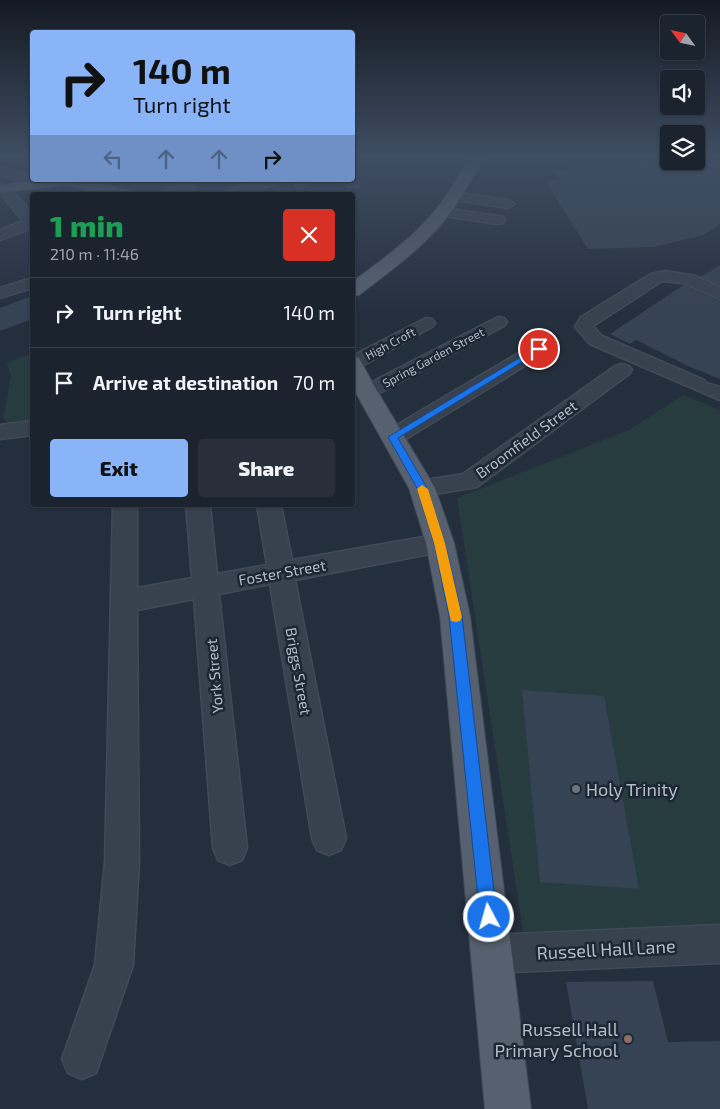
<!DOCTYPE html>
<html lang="en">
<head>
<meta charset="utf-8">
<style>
  body { margin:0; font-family:"Exo 2",sans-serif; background:#282f3a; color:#f1f3f6; height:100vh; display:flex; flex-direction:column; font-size:19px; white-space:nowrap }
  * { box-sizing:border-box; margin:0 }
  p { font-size:16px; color:#a0a4aa }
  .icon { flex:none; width:28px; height:28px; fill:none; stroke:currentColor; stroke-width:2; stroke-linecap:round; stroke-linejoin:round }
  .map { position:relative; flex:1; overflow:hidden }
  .drawer { position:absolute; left:30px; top:192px; width:325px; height:315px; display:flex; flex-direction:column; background:#1b232e; border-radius:5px; box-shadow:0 1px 4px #0004,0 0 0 1px #39404a }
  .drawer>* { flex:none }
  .banner { position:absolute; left:30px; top:30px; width:325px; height:152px; border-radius:5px; box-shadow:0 1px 4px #0004,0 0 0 1px #39404a; background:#8ab4f8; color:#111; overflow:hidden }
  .needle { width:32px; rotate:303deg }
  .buttons { position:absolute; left:660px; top:15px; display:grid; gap:10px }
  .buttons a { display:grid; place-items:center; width:45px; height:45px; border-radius:5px; background:#1b232e; box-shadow:0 1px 4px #0004,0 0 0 1px #39404a; font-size:25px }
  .pin { position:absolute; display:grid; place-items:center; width:42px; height:42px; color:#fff; margin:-21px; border:2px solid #fff; border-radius:50%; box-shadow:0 1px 5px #0007 }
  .me { position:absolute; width:55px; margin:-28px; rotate:354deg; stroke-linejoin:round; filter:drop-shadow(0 0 4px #0008) }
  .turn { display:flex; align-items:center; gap:18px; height:105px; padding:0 20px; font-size:22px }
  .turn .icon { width:65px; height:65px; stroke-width:2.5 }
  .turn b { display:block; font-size:35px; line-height:42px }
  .lanes { display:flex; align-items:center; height:48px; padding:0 20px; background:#0003; justify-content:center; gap:25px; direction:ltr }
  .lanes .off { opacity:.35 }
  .round { display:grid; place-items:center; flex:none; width:52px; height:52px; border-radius:5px; background:#282f3a }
  .head { display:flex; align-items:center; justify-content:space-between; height:85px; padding:0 20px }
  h1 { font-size:30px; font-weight:800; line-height:38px; color:#1e9e55 }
  .action { display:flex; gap:10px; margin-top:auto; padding:10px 20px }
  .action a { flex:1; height:58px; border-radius:5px; background:#8ab4f8; color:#111; font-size:20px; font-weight:800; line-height:58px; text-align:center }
  .action a+a { background:#282f3a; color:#f1f3f6 }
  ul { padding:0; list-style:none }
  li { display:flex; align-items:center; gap:15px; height:70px; padding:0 20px; border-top:1px solid #39404a }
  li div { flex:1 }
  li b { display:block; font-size:19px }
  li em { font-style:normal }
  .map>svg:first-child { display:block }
</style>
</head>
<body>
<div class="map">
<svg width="720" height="1109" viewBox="0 0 720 1109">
  <rect width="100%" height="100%" fill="#242f3e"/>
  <path fill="#263c3f" d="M121,180H180L182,184C159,199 143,191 118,185V182Z
    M32,353V420L9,423L3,418L11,375L6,363Z
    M683,395L720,410V925L523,932L457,498L629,430Z"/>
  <path fill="#364354" d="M720,160V225L703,235L654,247L588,249L545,181L559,180L553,170H575L572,165Z
    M720,265V285L701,277Z
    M682,286H685L720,301V379L688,366L636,340L630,344L610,334Z
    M32,296V319L0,331V308Z
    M522,690L604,696L639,889L540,882Z
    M653,981L668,1042L720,1041V1109H588L566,982Z"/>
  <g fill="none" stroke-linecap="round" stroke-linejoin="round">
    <defs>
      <path id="street" d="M0,167L32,176V180H46L48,183L41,187L0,175Z
        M352,177L360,184L358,187H348L343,180H352Z
        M179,180H193L195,188C187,197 170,195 159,195L161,192L181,186Z
        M261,180H281L279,183L242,195H221L223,192Z
        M292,180H306L309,184L302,188L297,187Z
        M3,184L8,185L32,214V228L0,240V230L23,221L0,193V185Z
        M104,184L109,185L111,188C103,197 93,195 82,195L84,192Z
        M453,192L508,200L515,204L508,208L448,199L446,196L448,193Z
        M443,208L498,216L503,217L505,220L503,223L498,224L438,215L436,212L438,209Z
        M665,271L695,276L718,286L720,287V299L683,283L662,281L593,326L602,336L704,380L706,383L720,387V400L590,344L575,327L581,317L651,274Z
        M32,278V288L0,298V288Z
        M498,317L504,318L507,322L504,326L374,396L367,398L360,396L357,392L360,388Z
        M426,318L432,319L435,323L432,327L360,367L352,369V356Z
        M539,343L546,345L548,349L546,353L401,442L393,444L385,442L382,437L385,432L532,345Z
        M622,364L629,366L632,370L629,374L477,487L422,496L414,494L411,488L414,482L463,474L615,366Z
        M32,421V435L0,439V425Z
        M113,505H137V588L192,578L186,505H210L217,574L267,565L257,505H281L292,560L440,534L449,536L452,543L449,550L440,552L295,580L346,838L341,850L329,855L317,850L312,838L270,584L219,594L247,848L242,860L230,865L218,860L213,848L194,599L137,610L139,862L133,965L96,1073L82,1079L68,1073L62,1059L95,965L105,862Z
        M720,925V963L493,973L480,967L474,954L480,941L493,935Z"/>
      <path id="secondary" d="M59,180H82L137,192L140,195H111L61,184Z"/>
      <path id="primary" d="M470,157H484C470,182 457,207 438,228C415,254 386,274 359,295L352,296V282C385,258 417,235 441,203C452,189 461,173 470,157Z
        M36,180H78L76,183L71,184L0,193V185Z
        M352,356L359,358L373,384L435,488L454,543L470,616L531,1109H485L440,616L426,543L409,488L352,386Z"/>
    </defs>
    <use href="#street" stroke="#414a57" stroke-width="3"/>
    <use href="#secondary" stroke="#414a57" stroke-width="2"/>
    <use href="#primary" stroke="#414a57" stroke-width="2"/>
    <use href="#street" fill="#38414e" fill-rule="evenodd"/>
    <use href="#secondary" fill="#465061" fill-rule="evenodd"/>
    <use href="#primary" fill="#56606e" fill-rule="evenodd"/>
  </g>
  <linearGradient id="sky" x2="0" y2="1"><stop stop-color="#141a22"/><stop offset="0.5" stop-color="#3f4d63"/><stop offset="1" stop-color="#3f4d63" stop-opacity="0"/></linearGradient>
  <rect width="720" height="313" fill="url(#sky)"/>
  <path fill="#1a73e8" stroke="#114b97" d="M536,348L543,349L398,438L427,488L445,543L462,616L497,917L495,923L489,925L483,923L480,917L449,616L434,543L417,488L388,437Z"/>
  <path fill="#f59e0b" d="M422,485L428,489L445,543L462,617L460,621L456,622L451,621L450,617L434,543L417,489Z"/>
  <circle fill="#6b7280" stroke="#1d2633" stroke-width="2" cx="576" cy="789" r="5"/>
  <circle fill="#8d6e63" stroke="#1d2633" stroke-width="2" cx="628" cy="1039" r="5"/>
  <g text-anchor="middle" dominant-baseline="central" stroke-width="5" stroke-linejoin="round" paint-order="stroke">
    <g font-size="12" fill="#b4bcc9" stroke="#1d2633">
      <text transform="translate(390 343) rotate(-28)">High Croft</text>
      <text transform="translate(433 357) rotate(-28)">Spring Garden Street</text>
    </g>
    <g font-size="15" fill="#b4bcc9" stroke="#1d2633">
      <text transform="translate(526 439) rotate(-36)">Broomfield Street</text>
      <text transform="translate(282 572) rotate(-10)">Foster Street</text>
      <text transform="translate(299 671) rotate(80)">Briggs Street</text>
      <text transform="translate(214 676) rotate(-95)">York Street</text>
    </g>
    <g font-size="18" fill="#b4bcc9" stroke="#1d2633" text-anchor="start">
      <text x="586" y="789">Holy Trinity</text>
      <text x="618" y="1029" text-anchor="end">Russell Hall<tspan x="618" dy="21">Primary School</tspan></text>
    </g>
    <g font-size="18" fill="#b4bcc9" stroke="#1d2633">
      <text transform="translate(606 949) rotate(-3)">Russell Hall Lane</text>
    </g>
  </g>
</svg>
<div class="buttons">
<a><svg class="needle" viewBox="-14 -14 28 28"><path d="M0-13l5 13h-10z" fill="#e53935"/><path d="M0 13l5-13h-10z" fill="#a0a4aa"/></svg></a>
<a><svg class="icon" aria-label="sound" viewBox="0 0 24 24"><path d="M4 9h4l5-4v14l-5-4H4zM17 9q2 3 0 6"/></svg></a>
<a><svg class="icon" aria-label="layers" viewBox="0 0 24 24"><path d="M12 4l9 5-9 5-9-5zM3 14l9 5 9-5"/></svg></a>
</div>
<div class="pin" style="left:539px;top:349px;background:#d93025"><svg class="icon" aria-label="arrive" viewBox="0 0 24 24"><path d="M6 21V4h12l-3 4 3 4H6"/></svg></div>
<svg class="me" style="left:489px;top:917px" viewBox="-20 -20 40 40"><circle r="17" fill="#1a73e8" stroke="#fff" stroke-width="3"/><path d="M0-11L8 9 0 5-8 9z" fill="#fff"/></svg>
<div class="banner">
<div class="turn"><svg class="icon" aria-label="right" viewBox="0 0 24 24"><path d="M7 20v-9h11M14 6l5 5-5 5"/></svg><div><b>140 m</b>Turn right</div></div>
<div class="lanes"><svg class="icon off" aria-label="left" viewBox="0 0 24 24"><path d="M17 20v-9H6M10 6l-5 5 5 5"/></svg><svg class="icon off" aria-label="ahead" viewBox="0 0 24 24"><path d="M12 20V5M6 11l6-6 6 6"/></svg><svg class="icon off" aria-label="ahead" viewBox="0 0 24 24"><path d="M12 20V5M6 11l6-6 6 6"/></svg><svg class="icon" aria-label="right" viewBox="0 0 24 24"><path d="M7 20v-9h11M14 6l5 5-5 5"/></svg></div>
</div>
<section class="drawer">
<div class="head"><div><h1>1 min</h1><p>210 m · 11:46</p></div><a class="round" style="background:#d93025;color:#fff"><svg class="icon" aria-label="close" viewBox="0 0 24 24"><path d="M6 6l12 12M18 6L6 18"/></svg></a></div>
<ul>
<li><svg class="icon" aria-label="right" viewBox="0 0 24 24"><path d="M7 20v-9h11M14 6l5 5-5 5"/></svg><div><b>Turn right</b></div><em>140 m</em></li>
<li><svg class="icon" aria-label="arrive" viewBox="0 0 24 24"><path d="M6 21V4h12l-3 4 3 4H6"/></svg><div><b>Arrive at destination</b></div><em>70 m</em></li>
</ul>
<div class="action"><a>Exit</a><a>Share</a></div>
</section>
</div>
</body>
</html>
